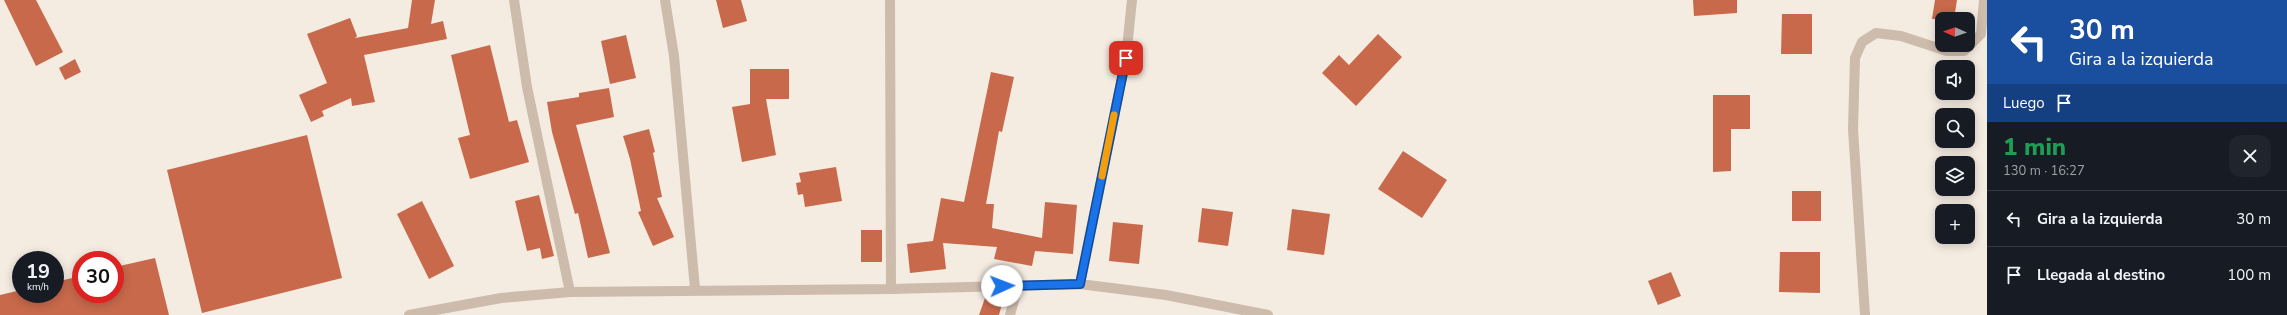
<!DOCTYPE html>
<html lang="es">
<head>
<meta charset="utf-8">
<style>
  body { margin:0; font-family:"Nunito Sans",sans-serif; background:#20242c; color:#f1f3f6; height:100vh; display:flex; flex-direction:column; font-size:15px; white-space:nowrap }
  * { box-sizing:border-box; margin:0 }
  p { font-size:13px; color:#9ea1a6 }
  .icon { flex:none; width:22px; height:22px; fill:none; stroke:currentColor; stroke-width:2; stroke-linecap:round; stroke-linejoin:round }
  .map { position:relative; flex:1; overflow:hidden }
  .details { display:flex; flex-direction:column; background:#171b24; width:300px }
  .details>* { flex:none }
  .top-card { background:#1a4fa0; color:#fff; overflow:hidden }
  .needle { width:26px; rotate:272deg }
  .controls { position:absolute; left:1935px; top:12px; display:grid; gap:8px }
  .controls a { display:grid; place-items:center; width:40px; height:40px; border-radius:8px; background:#171b24; box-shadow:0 2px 10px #0003; font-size:20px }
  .speed { position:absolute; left:12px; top:251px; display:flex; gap:8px; font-size:20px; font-weight:700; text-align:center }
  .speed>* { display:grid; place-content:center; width:52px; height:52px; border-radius:50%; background:#171b24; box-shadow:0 2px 10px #0003; line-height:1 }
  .speed small { font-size:10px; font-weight:400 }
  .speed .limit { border:6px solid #d22; background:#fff; color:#111 }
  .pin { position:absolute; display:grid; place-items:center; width:34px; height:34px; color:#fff; margin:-17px; border-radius:8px; box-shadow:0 2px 6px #0006 }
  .me { position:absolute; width:44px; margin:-22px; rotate:88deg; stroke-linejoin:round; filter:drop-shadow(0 0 3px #0008) }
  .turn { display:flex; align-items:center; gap:14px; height:84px; padding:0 16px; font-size:18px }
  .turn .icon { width:52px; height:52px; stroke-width:2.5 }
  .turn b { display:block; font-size:28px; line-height:34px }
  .then { display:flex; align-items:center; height:38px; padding:0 16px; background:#0003; gap:8px; font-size:15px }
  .round { display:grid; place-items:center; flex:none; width:42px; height:42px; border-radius:12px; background:#20242c }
  .headline { display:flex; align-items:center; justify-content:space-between; height:68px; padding:0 16px }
  h1 { font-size:24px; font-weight:800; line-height:30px; color:#1e9e55 }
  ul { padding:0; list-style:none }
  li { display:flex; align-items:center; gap:12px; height:56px; padding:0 16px; border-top:1px solid #363941 }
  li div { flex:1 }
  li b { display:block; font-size:15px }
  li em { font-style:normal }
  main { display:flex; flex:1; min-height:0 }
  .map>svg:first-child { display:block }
</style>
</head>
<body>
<main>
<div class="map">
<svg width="1987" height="315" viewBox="0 0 1987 315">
  <rect width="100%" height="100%" fill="#f4ebe1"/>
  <path fill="#c8694b" d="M4,0H36L63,52L36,66Z
    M412,0H435L431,24L443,21L447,39L364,55L375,102L352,106L351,98L322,111L324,116L311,122L299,95L327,83L307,34L350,18L357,36L355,38L408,28Z
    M716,0H741L747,21L723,28Z
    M1693,0H1737V13L1694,16Z
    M1935,0H1957L1954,19H1932Z
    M1782,14H1812V54H1781Z
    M1378,34L1402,57L1356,106L1322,73L1339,55L1349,65Z
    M626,35L636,78L610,84L601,41Z
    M490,45L509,122L517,120L529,162L470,179L458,138L470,135L451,55Z
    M75,59L81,72L65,80L59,68Z
    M750,69H789V99H766L776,155L742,162L732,107L750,104Z
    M991,72L1014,77L1002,132L999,131L986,204H994L992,228L1042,238L1045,202L1077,205L1073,254L1035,251L1032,266L994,259L997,247L943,243L946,269L910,273L907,244L933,241L941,198L964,202Z
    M609,88L614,117L576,125L610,253L588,258L578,213L575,214L552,132L547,102L579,97V93Z
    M1713,95H1750V129H1731V171L1713,172Z
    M649,129L655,152L653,153L662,197L657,198L674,237L653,246L638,212L641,211L630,159L623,136Z
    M307,135L342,278L202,313L167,170Z
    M1403,151L1447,180L1422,218L1378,189Z
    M836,167L842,201L805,207L803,194L798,195L796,183L801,182L799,173Z
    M1792,191H1821V221H1792Z
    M539,195L554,256L542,259L540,248L527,251L515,201Z
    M422,201L454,266L429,279L397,214Z
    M1202,208L1233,212L1228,246L1198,242Z
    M1292,209L1330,214L1324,255L1287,250Z
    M1113,222L1143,225L1139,264L1109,261Z
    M861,230H882V262H861Z
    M1780,252H1820V293L1779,292Z
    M155,258L169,315H0V295L21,290V294H55V282L81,276V294H115V267Z
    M1671,272L1681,296L1658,305L1648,281Z
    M985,298L1002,304L999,315H979Z"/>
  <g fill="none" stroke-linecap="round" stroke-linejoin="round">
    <path stroke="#cdbbac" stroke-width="10" d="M514,0L527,87L570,292
      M665,0L674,56L695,289
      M890,0L891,289
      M1080,284L1126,58L1132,0
      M409,315L501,298L570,292L891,289L1080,284L1166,295L1268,315
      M1010,315L1018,286
      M1865,315L1853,129L1855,58L1862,42L1876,33L1901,36L1947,51H1964L1981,34L1984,0"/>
  </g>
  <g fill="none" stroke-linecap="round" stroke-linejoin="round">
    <defs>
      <path id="route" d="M1002,286L1080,284L1126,58"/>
    </defs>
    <use href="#route" stroke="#114b97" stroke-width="10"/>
    <use href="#route" stroke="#1a73e8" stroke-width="7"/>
    <path stroke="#f59e0b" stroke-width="7" d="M1102,176L1114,115"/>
  </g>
</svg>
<div class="controls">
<a><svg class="needle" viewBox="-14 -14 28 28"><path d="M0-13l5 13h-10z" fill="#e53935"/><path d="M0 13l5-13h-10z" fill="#9ea1a6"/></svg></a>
<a><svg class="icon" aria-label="sound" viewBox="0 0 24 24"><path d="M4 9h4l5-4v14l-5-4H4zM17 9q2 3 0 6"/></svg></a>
<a><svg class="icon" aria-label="search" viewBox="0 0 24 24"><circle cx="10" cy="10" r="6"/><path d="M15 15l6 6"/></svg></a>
<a><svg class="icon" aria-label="layers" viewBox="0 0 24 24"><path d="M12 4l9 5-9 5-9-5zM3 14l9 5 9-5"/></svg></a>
<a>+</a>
</div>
<div class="speed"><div>19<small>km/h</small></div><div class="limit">30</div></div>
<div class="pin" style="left:1126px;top:58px;background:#d93025"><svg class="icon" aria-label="arrive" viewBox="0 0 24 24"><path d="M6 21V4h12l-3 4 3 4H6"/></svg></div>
<svg class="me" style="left:1002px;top:286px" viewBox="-20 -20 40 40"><circle r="19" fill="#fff"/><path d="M0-13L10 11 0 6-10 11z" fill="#1a73e8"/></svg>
</div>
<section class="details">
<div class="top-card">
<div class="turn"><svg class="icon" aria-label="left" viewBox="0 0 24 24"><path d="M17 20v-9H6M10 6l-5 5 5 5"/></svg><div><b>30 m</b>Gira a la izquierda</div></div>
<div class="then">Luego<svg class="icon" aria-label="arrive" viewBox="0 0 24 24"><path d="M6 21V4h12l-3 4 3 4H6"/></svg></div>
</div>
<div class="headline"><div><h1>1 min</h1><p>130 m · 16:27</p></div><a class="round"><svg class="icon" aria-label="close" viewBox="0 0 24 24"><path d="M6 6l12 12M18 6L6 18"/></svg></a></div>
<ul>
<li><svg class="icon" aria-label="left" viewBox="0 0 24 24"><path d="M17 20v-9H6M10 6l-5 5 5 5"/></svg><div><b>Gira a la izquierda</b></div><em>30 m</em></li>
<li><svg class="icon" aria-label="arrive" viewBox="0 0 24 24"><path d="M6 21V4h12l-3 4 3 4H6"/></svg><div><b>Llegada al destino</b></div><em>100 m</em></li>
</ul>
</section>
</main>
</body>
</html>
